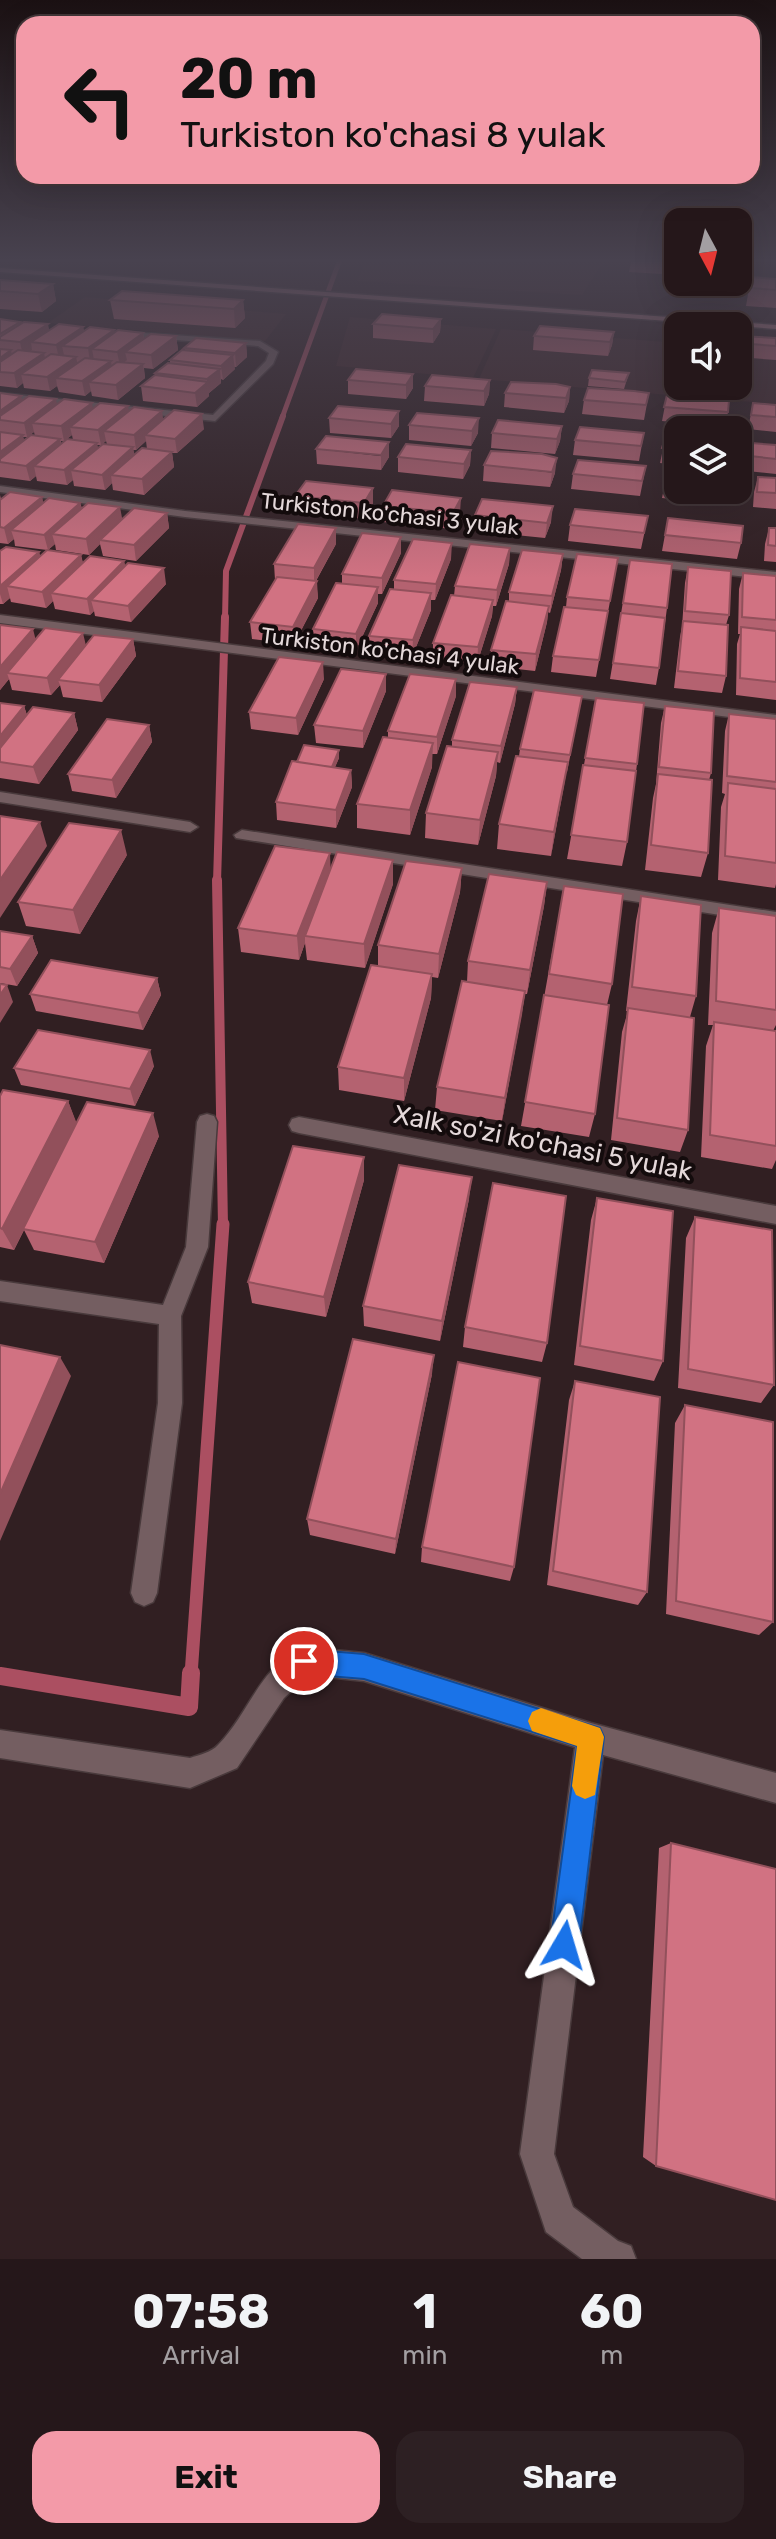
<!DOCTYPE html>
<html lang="en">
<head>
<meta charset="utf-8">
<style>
  body { margin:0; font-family:Rubik,sans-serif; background:#2d2023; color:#f1f3f6; height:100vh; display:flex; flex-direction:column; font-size:30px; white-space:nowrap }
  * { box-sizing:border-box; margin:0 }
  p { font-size:26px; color:#a39fa2 }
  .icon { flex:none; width:44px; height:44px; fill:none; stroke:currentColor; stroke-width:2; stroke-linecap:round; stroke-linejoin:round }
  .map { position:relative; height:2259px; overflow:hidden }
  .panel { display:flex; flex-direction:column; background:#25171a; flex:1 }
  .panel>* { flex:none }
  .hud { position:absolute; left:16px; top:16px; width:744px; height:168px; border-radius:24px; box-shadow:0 8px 32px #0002,0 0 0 2px #423639; background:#f39aa8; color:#111; overflow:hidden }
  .needle { width:52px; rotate:173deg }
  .tools { position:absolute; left:664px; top:208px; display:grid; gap:16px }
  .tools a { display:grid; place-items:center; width:88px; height:88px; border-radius:16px; background:#25171a; box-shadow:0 8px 32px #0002,0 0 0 2px #423639; font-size:40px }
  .pin { position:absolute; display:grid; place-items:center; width:68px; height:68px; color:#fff; margin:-34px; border:4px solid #fff; border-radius:50%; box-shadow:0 2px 8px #0007 }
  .me { position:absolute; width:88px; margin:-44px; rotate:7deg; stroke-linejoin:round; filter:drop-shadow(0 0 6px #0008) }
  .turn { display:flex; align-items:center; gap:28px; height:168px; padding:0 32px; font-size:36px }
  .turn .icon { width:104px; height:104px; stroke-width:2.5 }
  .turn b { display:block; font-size:56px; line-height:68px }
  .eta { display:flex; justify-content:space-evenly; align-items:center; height:136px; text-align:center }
  .eta b { font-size:48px; font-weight:700; line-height:56px }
  .button { display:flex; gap:16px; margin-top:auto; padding:16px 32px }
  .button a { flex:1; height:92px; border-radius:24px; background:#f39aa8; color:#111; font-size:32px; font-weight:700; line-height:92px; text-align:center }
  .button a+a { background:#2d2023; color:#f1f3f6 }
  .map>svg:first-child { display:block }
</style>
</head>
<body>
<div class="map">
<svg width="776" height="2259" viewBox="0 0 776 2259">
  <rect width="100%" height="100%" fill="#311f22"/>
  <path fill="#3e2528" d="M365,262H603L582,295L357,281Z
    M85,297L286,314L265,341L48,323Z
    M350,317L496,329L473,378L336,366Z
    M501,329L678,343V386H738V348L776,351V404L479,379Z"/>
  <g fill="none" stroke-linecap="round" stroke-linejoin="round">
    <path stroke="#ab4f61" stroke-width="5" d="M282,418L339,262"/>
    <path stroke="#ab4f61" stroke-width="6" d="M225,619L226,571L283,416"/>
    <path stroke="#ab4f61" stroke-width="8" d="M217,882L225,617"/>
    <path stroke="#ab4f61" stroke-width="10" d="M217,880L223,1226"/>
    <path stroke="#ab4f61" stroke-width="13" d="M191,1675L223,1224"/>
    <path stroke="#ab4f61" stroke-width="18" d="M0,1676L189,1707L191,1673"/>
    <defs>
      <path id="minor" d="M115,331L260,341L278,352L273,364L215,421L0,399V393L213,415L266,361L269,353L258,346L118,336Z
        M0,486L185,511L776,572V580L185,517L0,492Z
        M0,615L776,715V723L0,623Z
        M0,792L190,822L198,827L190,832L0,802Z
        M242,830L776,912V924L236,838L234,835Z
        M207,1114L214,1116L217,1122L208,1247L181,1316L182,1403L157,1593L153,1602L144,1606L135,1602L131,1593L158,1403L159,1324L0,1301V1281L163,1305L186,1247L197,1122L200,1116Z
        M299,1117L776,1206V1224L299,1133L292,1131L289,1125L292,1119Z
        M304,1647L364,1653L591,1723L776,1773V1803L603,1755L554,2154L573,2207L618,2241L631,2246L636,2259H582L546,2232L520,2154L575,1747L364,1681L309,1675L284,1698L237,1768L190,1788L0,1758V1730L190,1758C199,1755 212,1752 218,1745C249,1714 260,1665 304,1647Z"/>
      <path id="major" d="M0,268L776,325V329L0,272Z"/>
    </defs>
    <use href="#minor" stroke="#493a3c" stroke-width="3"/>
    <use href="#major" stroke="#493a3c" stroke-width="3"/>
    <use href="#minor" fill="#745e61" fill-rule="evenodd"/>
    <use href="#major" fill="#b87e87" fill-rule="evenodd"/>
  </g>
  <path fill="#b46270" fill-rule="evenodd" d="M631,262H678V275L629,272Z
    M751,277L776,279V308L746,306Z
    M0,280L53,284L56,301L42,312L0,309Z
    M110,300H243L245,318L235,328L114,319Z
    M0,319L49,330L83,327L84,331L114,330L115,333H143L144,339L176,336L178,350L153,369L144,368L145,378L118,400L92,396L91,391L85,396L59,392L57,386L50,391L24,388L23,383L17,388L0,386Z
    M441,319L440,332L433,343L373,338V324Z
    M614,332L612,345L608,356L533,350L534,336Z
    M738,336L776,338V360L738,357Z
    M246,343L247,357L236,367H234L235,369L223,380L221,379V383L209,393V396L197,407L143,401L141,386L155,376V373L170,363V360L185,350L184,348Z
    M629,373L624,389L588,386L589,378Z
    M413,374V388L406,399L348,394V380Z
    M490,380L489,394L484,406L424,401L425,386Z
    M570,387L569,401L564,413L504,407L505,393Z
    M0,393L22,400L93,409L129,411L204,429L177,453H172L174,467L144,495L113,490L112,483L105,490L74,486L73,480L67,485L37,481L36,476L30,481L0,477ZM34,432L35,436L24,441L23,437H27ZM72,435L73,440L61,444V441H64ZM106,441L107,444L98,448L97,445H101ZM146,441L147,449L134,454L133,450H136Z
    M649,393L644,420L582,414L584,400Z
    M667,395L728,412L725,427L662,421Z
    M753,403L776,405V432L748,429Z
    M399,411V426L391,438L330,433L329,418Z
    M417,413L478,433L471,446L409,440V425Z
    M562,426L560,441L555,454L491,448L492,433Z
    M644,433L639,461L573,455L575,440Z
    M666,435L678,436V465L660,463Z
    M751,443L776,445V474L747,471L748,458Z
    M316,449L389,457L381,470L317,464Z
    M471,450L470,465L463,479L398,472V457Z
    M484,465L555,473L550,487L483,481Z
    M646,466L640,496L571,489L573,474Z
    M668,468L678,469V490H735L732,505L662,498Z
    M758,477L776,478V509L753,507L754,492Z
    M373,488V503L364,519L296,511L295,496Z
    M0,495L1,499L42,497L43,503H80L82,508L123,519L167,513L169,528L136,561L103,556L100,544L89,555L56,550L55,544L48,550L81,555L83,563L124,561L125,566L166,584L131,622L95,616L94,611L90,615L55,609L53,601L46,608L11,602L10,598L3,604H0V551L39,552L40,556L47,550L15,546L14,539L8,544L0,543Z
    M383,506L460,513L452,529L383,522Z
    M475,515L551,522L545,538L474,531Z
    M648,516L641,549L568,541L570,525Z
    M668,518L741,543L737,559L662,551Z
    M769,528H776V562L764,561L765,544Z
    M336,544L316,581L318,598L294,644L252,639L250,622L275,580L274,564Z
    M510,548L509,564L496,606H493L492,616L477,664L433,659V643L454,596L455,586Z
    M401,553L382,594H378V603L356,650L314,645L313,629L342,584V574Z
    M563,554L561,570L550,613L548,612L547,622L535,671L490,666L491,650L509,602V592Z
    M618,558L596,677L551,672L553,656L566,607L567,597Z
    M451,559L435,600H431V610L412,657L369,652V636L394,589V580Z
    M630,560L667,608L659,668L656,685L610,679Z
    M688,567L729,615L726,625V676L722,693L674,688L680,637L682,627L685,583Z
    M743,573L776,576V700L736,695L737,644L740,634H738L739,589Z
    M0,625L36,640L86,646L133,639L136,656L102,702L63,697L60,685L51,695L12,690L9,679L0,690Z
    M386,674V691L363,748L316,743L314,725Z
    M324,679L298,735L251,729L249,712Z
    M517,687L515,704L500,763L497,762L496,776L478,845L425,838L426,813L452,747V740Z
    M456,696L437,754H432V767L410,835L357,828V804L388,738V731Z
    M596,698L637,764L627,842L622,866L567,859Z
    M0,703L24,706L27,715L74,713L78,730L39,784L0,778Z
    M665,706L711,773L709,780L708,853L701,877L645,870L653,798L656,784L661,723Z
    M579,712L567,772H566L551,856L497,849L499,824L519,756L520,749Z
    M729,714L776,719V884L775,888L718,880L721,807L725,794L722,793L725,731Z
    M149,725L152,742L116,798L72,791L68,774Z
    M339,750V758L335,767L351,770L352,787L336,828L277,820L276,802L297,762Z
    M127,855L80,934L26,926L18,902Z
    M393,860V884L365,968L307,960L305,943L299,960L241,952L238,928L331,870Z
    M462,868L460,892L438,978L432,977L431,998L404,1101L339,1090L338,1067L378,966V945Z
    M547,882L544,906L527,994H525L502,1121L435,1110L437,1087L467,982L468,961Z
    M564,886L612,984L607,1005L595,1114L589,1137L521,1126Z
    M641,896L696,996L690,1017L688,1130L680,1152L611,1140L622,1032L628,1011H626L636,921Z
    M719,908L776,916V1025L773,1031H776V1160L772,1169L701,1157L706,1046L713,1025H708L712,933Z
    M0,931L32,936L38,953L17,986L0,983Z
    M157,978L161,995L143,1030L36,1011L30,994Z
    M154,1066L135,1106L21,1085L14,1068Z
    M0,1096L68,1101L76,1123L159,1136L104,1263L34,1250L24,1230L14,1250L0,1247Z
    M364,1157V1180L326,1317L252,1303L248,1282Z
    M597,1198L663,1361L654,1381L574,1365L591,1220Z
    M469,1199L440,1341L364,1326L363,1306Z
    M695,1217L774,1385L761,1403L678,1388L686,1238Z
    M465,1327L547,1343L542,1362L463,1347Z
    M432,1374L395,1554L310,1535L307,1519Z
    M575,1381L647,1592L638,1605L547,1585L569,1400Z
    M685,1405L773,1622L759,1635L666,1614L675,1423Z
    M422,1547L514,1567L510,1581L421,1562Z
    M671,1843L656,2166L643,2157L659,1848Z"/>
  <path fill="#92505b" d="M53,284L56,301L42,312L38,294Z
    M243,300L245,318L235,328L234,309Z
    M441,319L440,332L433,343V329Z
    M48,324L51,338L31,342L32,350L23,356L20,342Z
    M83,327L86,340L62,346L64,355L59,359L56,345Z
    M114,330L116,343L92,349L94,360L90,362L88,348Z
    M614,332L612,345L608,356L610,342Z
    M143,333L145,346L125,352L127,360L120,366L117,352Z
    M176,336L178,350L153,369L151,355Z
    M246,343L247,357L236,367L235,353Z
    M11,350L14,364L0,372V358Z
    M44,353L47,367L21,374L23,383L17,388L14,373Z
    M233,355L235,369L223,380L221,366Z
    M76,357L79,370L56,378L57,386L50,391L47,377Z
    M111,361L113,375L89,382L91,391L85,396L82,381Z
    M143,364L145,378L118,400L116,385Z
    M220,369L221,383L209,393V396L197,407L195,393L207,382V379Z
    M413,374V388L406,399V385Z
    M490,380L489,394L484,406V391Z
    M570,387L569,401L564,413L566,398Z
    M21,396L25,410L0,420V411Z
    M56,399L59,414L32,423L34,432L27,437L24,423Z
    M92,403L94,417L70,427L72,435L64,441L61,426Z
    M128,406L131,421L104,431L106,441L101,445L98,430Z
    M162,411L164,425L145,435L146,441L136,450L134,435Z
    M399,411V426L391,438V424Z
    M202,414L204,429L177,453L175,439Z
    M479,418L478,433L471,446L472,431Z
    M562,426L560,441L555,454L557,439Z
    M23,435L26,450L0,462V452Z
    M60,439L63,454L34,466L36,476L30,481L26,466Z
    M389,442V457L381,470V455Z
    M97,443L100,458L71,470L73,480L67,485L64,470Z
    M133,447L136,462L111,475L112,483L105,490L102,475Z
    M471,450L470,465L463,479L464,464Z
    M172,452L174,467L144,495L142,479Z
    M557,458L555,473L550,487L552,472Z
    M373,488V503L364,519V503Z
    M42,497L45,512L11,530L14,539L8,544L4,528Z
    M461,498L460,513L452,529L453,513Z
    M80,503L84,518L52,534L55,544L48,550L44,535Z
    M553,506L551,522L545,538L547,523Z
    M120,507L123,523L100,540V544L89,555L86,539Z
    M167,513L169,528L136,561L134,545Z
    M336,528V544L314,584V568Z
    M401,537V553L382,594V578Z
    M452,543L451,559L435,600L436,584Z
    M510,548L509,564L496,606L497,590Z
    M39,552L43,568L7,586L10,598L3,604L0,594V586Z
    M563,554L561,570L550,613L552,596Z
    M81,555L84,571L51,593L53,601L46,608L42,592Z
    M124,561L127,577L91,600L94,611L90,615L87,599Z
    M164,568L166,584L131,622L128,606Z
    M317,581L318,598L294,644L293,627Z
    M378,587V603L356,650V634Z
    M431,593V610L412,657L413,640Z
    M493,600L492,616L477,664L478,647Z
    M549,606L547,622L535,671L536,654Z
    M33,629L37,645L7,673L9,679L0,690V667Z
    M83,633L87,650L58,680L60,685L51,695L47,678Z
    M133,639L136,656L102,702L99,685Z
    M323,662L324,679L298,735L296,718Z
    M386,674V691L363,748V731Z
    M456,679V696L437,754V737Z
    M517,687L515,704L500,763L501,746Z
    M24,706L29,723L0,760V736Z
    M74,713L78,730L39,784L33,767Z
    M149,725L152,742L116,798L112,780Z
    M433,743L432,767L410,835V810Z
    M339,750V758L330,779V770Z
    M498,752L496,776L478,845L480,820Z
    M568,762L564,786L551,856L554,832Z
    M351,770L352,787L336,828V810Z
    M40,822L47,846L0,918V880Z
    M121,830L127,855L80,934L73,910Z
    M330,853L331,877L305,936V943L299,960L297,936Z
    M393,860V884L365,968L364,944Z
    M462,868L460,892L438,978L439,954Z
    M547,882L544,906L527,994L530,970Z
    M32,936L38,953L17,986L10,969Z
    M432,974L431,998L404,1101V1078Z
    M157,978L161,995L143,1030L138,1013Z
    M7,985L13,1002L0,1023V995Z
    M525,991L522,1015L502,1121L505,1098Z
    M150,1050L154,1066L135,1106L130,1089Z
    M68,1101L77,1124L14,1250L2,1229Z
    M153,1113L159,1136L104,1263L95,1242Z
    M364,1157V1180L326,1317L324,1297Z
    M472,1177L469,1199L440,1341L442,1321Z
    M434,1355L432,1374L395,1554L396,1539Z
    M60,1357L71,1376L0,1541V1494Z"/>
  <path fill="#d17282" stroke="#92505b" stroke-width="2" d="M751,277L776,279V290L750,288Z
    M0,280L53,284L38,294L0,291Z
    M122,291L243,300L234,309L110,300Z
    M382,314L441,319L433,329L373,324Z
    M0,319L20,322L0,334Z
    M24,322L48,324L20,342L0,340V337Z
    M59,324L83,327L56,345L31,342Z
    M540,326L614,332L610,342L534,336Z
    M90,327L114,330L88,348L62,346Z
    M118,330L143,333L117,352L92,349Z
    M151,334L176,336L151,355L125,352Z
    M738,336L776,338V346L738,343Z
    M196,338L246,343L235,353L184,348Z
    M0,349L11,350L0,358Z
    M18,350L44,353L14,373L0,372V362Z
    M182,350L233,355L221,366L170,360Z
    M51,354L76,357L47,377L21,374Z
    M85,358L111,361L82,381L56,378Z
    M117,362L143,364L116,385L89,382Z
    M168,363L220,369L207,379L155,373Z
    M356,369L413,374L406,385L348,380Z
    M592,370L629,373L625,382L589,378Z
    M155,375L208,382L195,393L141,386Z
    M432,375L490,380L484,391L425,386Z
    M511,382L556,384L570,387L566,398L505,393Z
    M588,388L634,391L649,393L646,405L584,400Z
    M0,393L21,396L0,411Z
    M667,395L729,400L728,412L664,407Z
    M29,396L56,399L24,423L0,420V416Z
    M64,399L92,403L61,426L32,423Z
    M100,403L128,406L98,430L70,427Z
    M753,403L776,405V417L751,415Z
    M338,406L399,411L391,424L329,418Z
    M134,407L162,411L134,435L104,431Z
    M174,410L202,414L175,439L145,435Z
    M417,413L479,418L472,431L409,425Z
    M498,420L562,426L557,439L492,433Z
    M580,427L644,433L641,446L575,440Z
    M0,432L23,435L0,452Z
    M31,435L60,439L26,466L0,462V459Z
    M666,435L678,436V450L662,448Z
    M326,436L389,442L381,455L316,449Z
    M67,439L97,443L64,470L34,466Z
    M751,443L776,445V459L750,456Z
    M103,444L133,447L102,475L71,470Z
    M406,444L471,450L464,464L398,457Z
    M142,448L172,452L142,479L111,475Z
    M491,451L542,454L557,458L552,472L484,465Z
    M578,460L646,466L642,481L573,474Z
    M668,468L678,469V484L665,483Z
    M758,477L776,478V493L757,492Z
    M306,481L373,488L364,503L295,496Z
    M392,490L461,498L453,513L383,506Z
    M10,492L42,497L4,528L0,527V500Z
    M49,498L80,503L44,535L11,530Z
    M482,499L553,506L547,523L475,515Z
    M88,503L120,507L86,539L52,534Z
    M134,508L167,513L134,545L100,540Z
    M575,509L648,516L644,533L570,525Z
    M668,518L743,526L741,543L665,535Z
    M298,524L336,528L314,568L274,564Z
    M769,528H776V546L768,545Z
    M362,533L401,537L382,578L342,574Z
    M413,539L452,543L436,584L394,580Z
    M470,544L510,548L497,590L455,586Z
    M6,547L39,552L0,586V551Z
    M47,550L81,555L42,592L7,586Z
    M522,550L563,554L552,596L509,592Z
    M577,554L618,558L610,601L567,597Z
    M90,556L124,561L87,599L51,593Z
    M630,560L672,564L667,608L623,603Z
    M128,563L164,568L128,606L91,600Z
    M688,567L731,571L729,615L685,611Z
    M743,573L776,576V620L742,617Z
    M277,577L317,581L293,627L250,622Z
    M336,583L378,587L356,634L313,629Z
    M390,589L431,593L413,640L369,636Z
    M451,595L493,600L478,647L433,643Z
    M506,601L549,606L536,654L491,650Z
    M564,607L608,611L599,660L553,656Z
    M621,613L665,618L659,668L613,663Z
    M683,621L728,625L726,676L678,671Z
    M0,625L33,629L0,667Z
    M741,627L776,631V682L740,678Z
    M45,628L83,633L47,678L7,673Z
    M94,635L133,639L99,685L58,680Z
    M279,657L323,662L296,718L249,712Z
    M341,669L386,674L363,731L314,725Z
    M410,674L456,679L437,737L388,731Z
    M470,682L517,687L501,746L452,740Z
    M534,690L582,696L570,755L520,749Z
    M596,698L644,703L637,764L585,758Z
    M0,703L24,706L0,736Z
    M665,706L714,711L711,773L659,767Z
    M33,707L74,713L33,767L0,762V748Z
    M729,714L776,719V782L727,776Z
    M107,719L149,725L112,780L68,774Z
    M383,737L433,743L410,810L357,804Z
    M304,745L339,750L332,767L297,762Z
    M447,746L498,752L480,820L426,813Z
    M516,756L568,762L554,832L499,824Z
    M292,761L351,770L336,810L276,802Z
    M583,765L636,771L627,842L571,835Z
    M658,774L712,780L708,853L651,845Z
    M728,783L776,789V863L725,856Z
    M0,816L40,822L0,880Z
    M69,823L121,830L73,910L18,902Z
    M275,846L330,853L297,936L238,928Z
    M337,852L393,860L364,944L305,936Z
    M406,861L462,868L439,954L378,945Z
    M489,874L547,882L530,970L468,961Z
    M564,886L623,894L612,984L549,974Z
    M641,896L701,905L696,996L632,987Z
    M719,908L776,916V1010L716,1001Z
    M0,931L32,936L10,969L0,967Z
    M51,960L157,978L138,1013L30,994Z
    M371,965L432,974L404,1078L338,1067Z
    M462,981L525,991L505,1098L437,1087Z
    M0,984L7,985L0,995Z
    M544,995L609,1005L595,1114L525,1102Z
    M628,1008L694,1018L688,1130L617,1118Z
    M714,1022L776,1031V1146L710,1135Z
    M38,1030L150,1050L130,1089L14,1068Z
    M3,1090L68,1101L2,1229L0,1228V1096Z
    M87,1102L153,1113L95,1242L23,1229Z
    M293,1146L364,1157L324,1297L248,1282Z
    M399,1165L472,1177L442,1321L363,1306Z
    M493,1183L566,1196L547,1343L465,1327Z
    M597,1198L673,1211L663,1361L580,1346Z
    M695,1217L772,1230L774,1385L688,1369Z
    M353,1339L434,1355L396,1539L307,1519Z
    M0,1345L60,1357L0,1494Z
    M458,1362L540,1378L514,1567L422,1547Z
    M575,1381L660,1397L647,1592L553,1571Z
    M685,1405L773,1422V1622L676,1601Z
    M671,1843L776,1869V2200L656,2166Z"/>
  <linearGradient id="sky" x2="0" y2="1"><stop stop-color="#1b1113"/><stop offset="0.45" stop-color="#48424f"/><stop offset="1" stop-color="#48424f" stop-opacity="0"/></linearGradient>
  <rect width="776" height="578" fill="url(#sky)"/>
  <path fill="#1a73e8" stroke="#114b97" stroke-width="2" d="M304,1649L364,1654L600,1728L604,1737L579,1945L575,1956L564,1960L554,1956L550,1945L577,1746L364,1679L304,1674L295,1670L292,1661L295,1652Z"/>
  <path fill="#f59e0b" d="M541,1708L600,1728L604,1737L595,1795L585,1799L576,1795L572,1786L577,1746L532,1731L528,1721L532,1712Z"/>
  <g text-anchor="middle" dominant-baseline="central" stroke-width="8" stroke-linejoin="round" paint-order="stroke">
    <g font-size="22" fill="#e4d8d9" stroke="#130b0c">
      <text transform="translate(390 514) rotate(6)">Turkiston ko'chasi 3 yulak</text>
      <text transform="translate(390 651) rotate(7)">Turkiston ko'chasi 4 yulak</text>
    </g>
    <g font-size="26" fill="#e4d8d9" stroke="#130b0c">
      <text transform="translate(543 1143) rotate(11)">Xalk so'zi ko'chasi 5 yulak</text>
    </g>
  </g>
</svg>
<div class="tools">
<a><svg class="needle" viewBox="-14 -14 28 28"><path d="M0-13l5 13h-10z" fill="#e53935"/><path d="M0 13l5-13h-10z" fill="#a39fa2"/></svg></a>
<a><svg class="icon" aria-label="sound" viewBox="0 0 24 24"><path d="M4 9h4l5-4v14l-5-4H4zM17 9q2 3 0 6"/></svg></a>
<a><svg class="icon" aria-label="layers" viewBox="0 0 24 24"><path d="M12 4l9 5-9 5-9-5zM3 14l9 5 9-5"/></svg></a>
</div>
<div class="pin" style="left:304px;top:1661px;background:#d93025"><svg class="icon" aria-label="arrive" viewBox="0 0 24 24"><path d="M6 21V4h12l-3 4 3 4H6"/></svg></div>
<svg class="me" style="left:564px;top:1945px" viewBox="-20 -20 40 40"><path d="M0-17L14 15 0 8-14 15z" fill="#1a73e8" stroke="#fff" stroke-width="4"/></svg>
<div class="hud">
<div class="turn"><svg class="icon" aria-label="left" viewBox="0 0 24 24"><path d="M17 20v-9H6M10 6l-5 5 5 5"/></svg><div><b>20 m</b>Turkiston ko'chasi 8 yulak</div></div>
</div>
</div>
<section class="panel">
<div class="eta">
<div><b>07:58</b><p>Arrival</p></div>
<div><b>1</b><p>min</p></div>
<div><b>60</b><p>m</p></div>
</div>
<div class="button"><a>Exit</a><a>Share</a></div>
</section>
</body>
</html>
